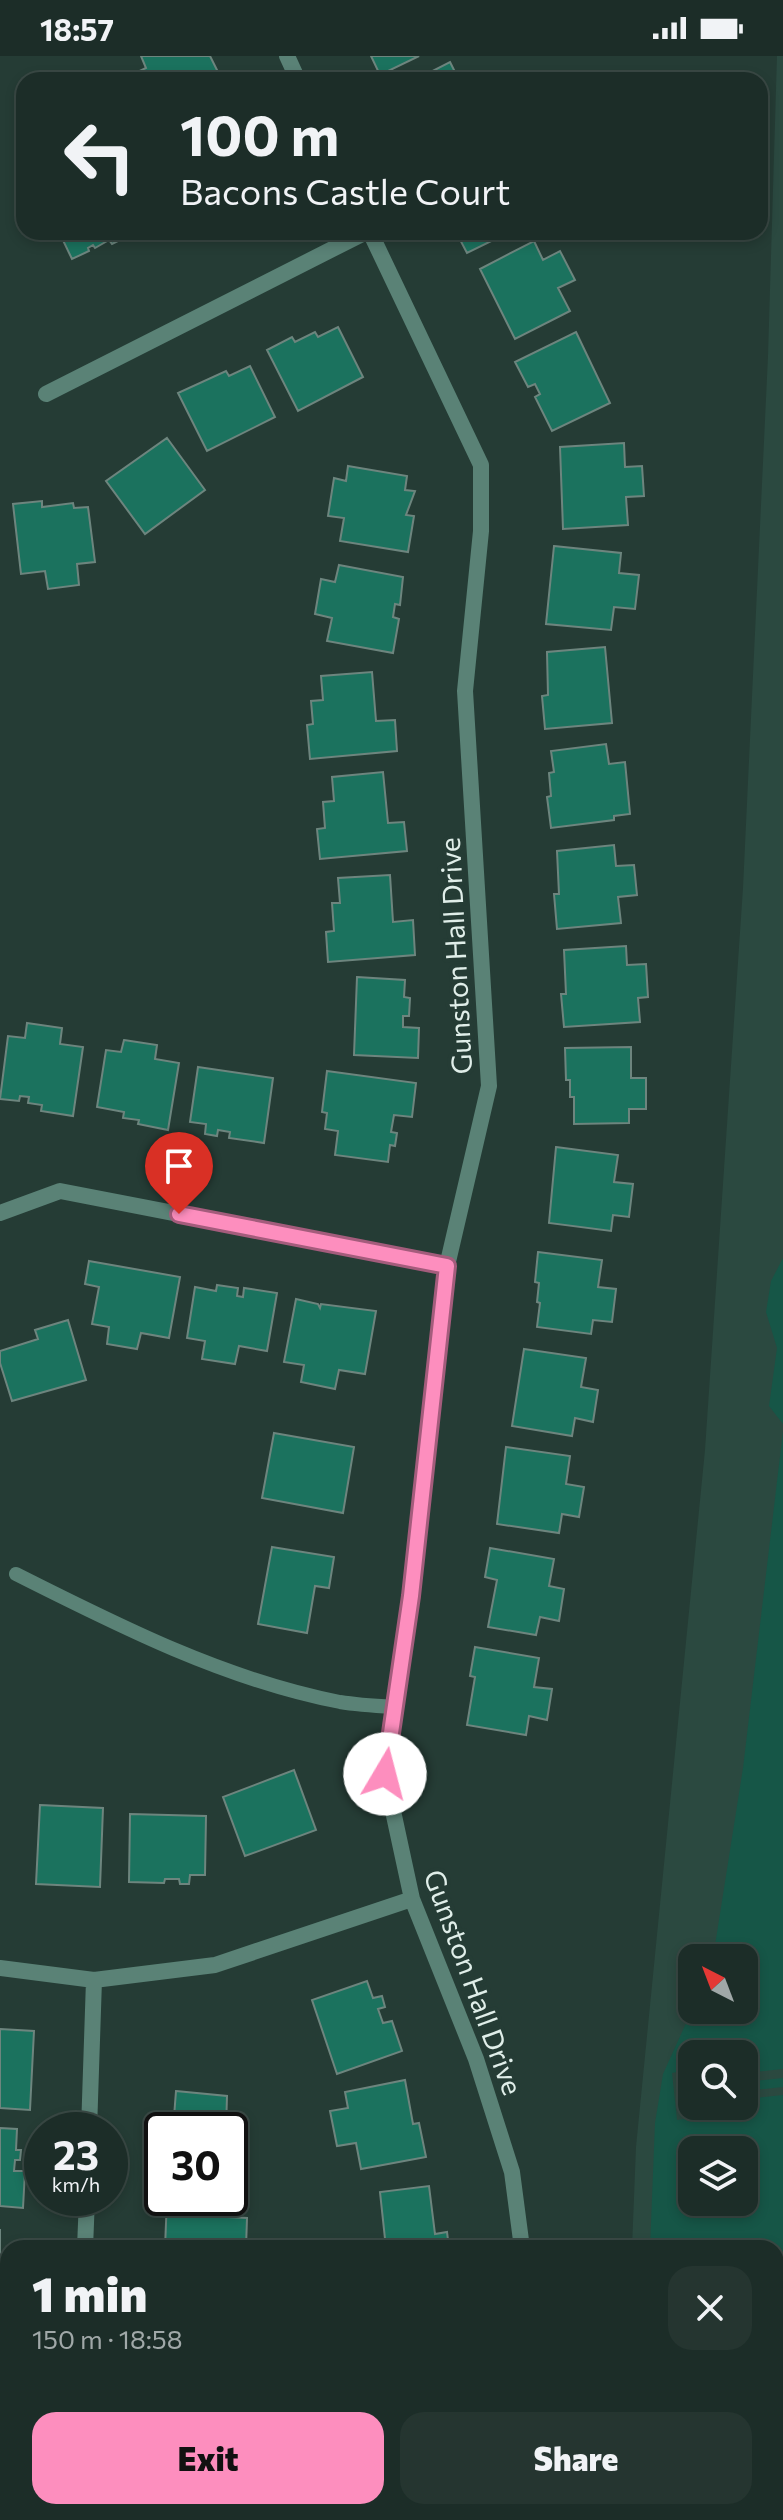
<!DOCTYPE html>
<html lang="en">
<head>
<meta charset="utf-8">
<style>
  body { margin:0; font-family:Commissioner,sans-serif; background:#253530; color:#f1f3f6; height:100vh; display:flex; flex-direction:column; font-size:30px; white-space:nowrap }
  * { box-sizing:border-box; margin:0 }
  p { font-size:26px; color:#a0a8a8 }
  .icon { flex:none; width:44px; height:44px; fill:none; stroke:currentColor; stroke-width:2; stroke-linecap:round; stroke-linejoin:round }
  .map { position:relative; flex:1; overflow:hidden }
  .drawer { position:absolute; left:0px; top:2184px; width:784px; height:280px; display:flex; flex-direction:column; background:#1c2d28; border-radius:24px 24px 0 0; box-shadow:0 4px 12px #0003,0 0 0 2px #3a4945 }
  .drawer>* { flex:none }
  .guide { position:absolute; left:16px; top:16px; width:752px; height:168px; border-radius:24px; box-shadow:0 4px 12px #0003,0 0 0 2px #3a4945; background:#1c2d28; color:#f1f3f6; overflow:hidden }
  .needle { width:52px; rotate:318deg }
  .controls { position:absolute; left:678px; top:1888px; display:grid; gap:16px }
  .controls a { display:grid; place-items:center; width:80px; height:80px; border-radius:16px; background:#1c2d28; box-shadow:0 4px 12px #0003,0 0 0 2px #3a4945; font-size:40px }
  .speed { position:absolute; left:24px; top:2056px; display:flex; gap:16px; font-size:40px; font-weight:700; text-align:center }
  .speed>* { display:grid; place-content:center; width:104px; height:104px; border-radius:50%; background:#1c2d28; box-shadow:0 4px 12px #0003,0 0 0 2px #3a4945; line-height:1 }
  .speed small { font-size:20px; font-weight:400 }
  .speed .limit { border:4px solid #111; border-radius:12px; background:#fff; color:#111 }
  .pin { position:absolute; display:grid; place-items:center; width:68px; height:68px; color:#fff; margin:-82px -34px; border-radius:50% 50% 50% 0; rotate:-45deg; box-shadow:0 0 8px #0007 }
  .pin .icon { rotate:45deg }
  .me { position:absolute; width:88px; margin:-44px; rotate:8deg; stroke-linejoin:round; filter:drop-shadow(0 0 6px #0008) }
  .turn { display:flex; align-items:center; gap:28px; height:168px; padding:0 32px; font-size:36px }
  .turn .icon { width:104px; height:104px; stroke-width:2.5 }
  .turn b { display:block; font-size:56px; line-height:68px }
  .round { display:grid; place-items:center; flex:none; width:84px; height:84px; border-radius:24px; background:#253530 }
  .overview { display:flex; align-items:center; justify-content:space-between; height:136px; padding:0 32px }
  h1 { font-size:48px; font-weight:800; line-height:60px }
  .action { display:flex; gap:16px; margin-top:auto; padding:16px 32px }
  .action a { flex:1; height:92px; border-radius:24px; background:#fd8ebe; color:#111; font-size:32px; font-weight:800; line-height:92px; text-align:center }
  .action a+a { background:#253530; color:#f1f3f6 }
  .status { display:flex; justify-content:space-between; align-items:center; height:56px; padding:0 40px; background:#1c2d28; direction:ltr }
  .status svg { height:22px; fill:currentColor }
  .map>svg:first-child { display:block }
</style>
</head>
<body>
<div class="status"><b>18:57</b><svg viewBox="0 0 49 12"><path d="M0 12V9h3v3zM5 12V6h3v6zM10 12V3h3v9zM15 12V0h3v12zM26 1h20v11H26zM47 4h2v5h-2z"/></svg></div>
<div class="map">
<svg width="783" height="2464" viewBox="0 0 783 2464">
  <rect width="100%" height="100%" fill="#253c35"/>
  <path fill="#2b4940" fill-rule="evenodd" d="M777,0H783V2464H623V2456H776V2192H632L636,2091L705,1394L743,832L768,300ZM692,1902H744V1954H692ZM692,1998H744V2050H692ZM692,2094H744V2146H692Z"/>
  <path fill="#165647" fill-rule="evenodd" d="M783,1202V1368L769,1350L777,1292L766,1256L771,1225Z
    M783,1375V2013L744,2017V1998H692V2013L672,2017L677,2064L728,2057V2050H744V2043L783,2039V2246L776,2249V2192H650L655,2067L663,2018L692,1954H744V1902H713L743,1712ZM692,2094H744V2146H692Z
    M783,2022V2031L744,2035V2026Z
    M783,2253V2464H637V2456H776V2256Z"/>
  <path fill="#1b725e" stroke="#6d857e" stroke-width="2" d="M141,0H210L222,24H131L129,20L146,12Z
    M371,0H419L380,19Z
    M450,6L459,24H415Z
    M59,176H136L112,188L109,184L95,192L93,189L88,192L89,195L72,203Z
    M456,176H510L467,197Z
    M534,185L543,204L560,195L575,224L558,232L570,255L515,283L480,213Z
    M338,271L363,321L298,355L267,294L292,281L295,286L315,276L318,281Z
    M576,276L610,347L552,375L535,341L540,338L535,328L528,331L515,306Z
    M250,310L275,361L207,395L178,337L226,315L229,320Z
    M167,382L205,434L145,478L106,425Z
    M624,387L625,411L642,410L644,440L626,441L628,469L563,473L560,391Z
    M348,410L407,420L405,434L415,435L406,459L414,460L408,496L340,485L344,462L328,460L334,422L346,425Z
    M42,445V451L73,447L74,452L88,451L95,506L77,508L79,529L48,533L45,515L21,518L13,448Z
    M554,490L621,497L619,517L639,519L635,553L614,551L611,574L546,568Z
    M339,509L403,521L400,549L395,548L393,561L399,563L393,597L327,585L332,562L315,558L321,523L335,526Z
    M605,591L612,667L545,673L542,640L548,639L547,596Z
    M372,616L376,665L395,664L397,695L310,703L307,669L313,668L311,645L323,644L321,620Z
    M606,688L609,708L625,706L630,758L614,760V764L551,772L547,741L551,740L549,717L554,716L551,695Z
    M383,716L388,767L404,766L407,795L320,803L317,773L325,772L323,746L334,745L332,721Z
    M614,789L616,810L634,809L637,839L618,841L621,867L557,873L554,838H559L557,795Z
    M390,819L393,866L413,864L415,899L328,906L326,876L334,875L332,847H340L338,822Z
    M626,890L627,909L646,908L648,941L638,942L640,966L564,971L561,938H566L564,894Z
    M357,921L405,924L404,941L410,942L409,960H403V971L419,972L418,1002L354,999Z
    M27,967L62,972L60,988L83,991L73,1060L41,1055L42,1049L28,1047L29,1041L20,1040L19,1045L0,1043L8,980L25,982Z
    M124,984L157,989L155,1003L179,1007L168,1074L138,1068L139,1064L123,1062L124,1056L97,1051L106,994L121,996Z
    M631,991V1022H646V1053H629V1067L574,1068V1041H570V1024H566L565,992Z
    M198,1011L273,1022L264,1087L229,1082L230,1076L218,1074L217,1080L205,1078L206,1068L190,1066Z
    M327,1015L416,1027L412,1061L394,1059L391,1076L397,1077L395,1090L390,1089L388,1106L335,1099L338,1075L325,1073L327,1057L322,1056Z
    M556,1091L618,1099L614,1126L633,1128L629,1161L613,1159L611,1175L549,1167Z
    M538,1196L602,1204L598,1231L616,1233L612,1266L593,1264L591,1278L537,1271L540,1247L537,1246L539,1227L535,1226Z
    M89,1205L180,1221L169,1282L141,1277L137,1293L107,1288L109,1271L92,1268L99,1231L85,1228Z
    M217,1229L238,1232L237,1240L243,1241L244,1232L277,1237L267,1295L239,1290L235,1308L202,1303L205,1285L187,1282L195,1231L216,1235Z
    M296,1243L318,1248L320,1252L321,1248L376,1255L365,1318L339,1314L335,1333L301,1326L304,1309L284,1306Z
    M68,1264L86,1324L12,1345L0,1307V1295L38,1283L35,1274Z
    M524,1293L586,1302L581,1331L598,1334L593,1366L575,1362L572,1380L512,1370Z
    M274,1377L354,1391L343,1457L262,1442Z
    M506,1391L570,1400L566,1428L584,1431L579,1461L562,1458L559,1477L497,1468Z
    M272,1491L334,1501L329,1532L315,1530L307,1577L258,1568Z
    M490,1492L554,1503L549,1530L564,1533L559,1565L540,1561L536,1579L488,1571L497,1524L485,1521Z
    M475,1591L539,1602L534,1631L552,1633L547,1664L529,1660L526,1679L467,1669L475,1621L470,1620Z
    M294,1714L316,1774L245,1800L223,1741Z
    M40,1749L103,1752L100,1831L36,1828Z
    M130,1758L206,1760L205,1819H190L189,1828H180L179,1823H165L164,1827L129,1826Z
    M367,1925L373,1942L382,1940L385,1951L378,1953L383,1967L392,1965L402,1995L337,2018L312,1944Z
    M0,1973L34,1975L30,2054L0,2052Z
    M405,2024L413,2068L419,2067L426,2101L361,2113L356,2087L337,2090L330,2055L348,2052L345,2036Z
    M176,2035L227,2040L226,2074H173Z
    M0,2072L17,2073L16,2094H21L20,2104H15L14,2115H25L23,2152L0,2150Z
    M429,2130L435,2178L447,2176L449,2192H386L380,2136Z
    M167,2142H229L228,2161L247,2162L246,2192H165Z
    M0,2173V2197L6,2198L4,2217H8V2250H0Z
    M0,2267H6L0,2345Z
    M157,2456H221V2464H158Z
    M358,2456H449L448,2464H357Z"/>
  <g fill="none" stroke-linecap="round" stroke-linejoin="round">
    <path stroke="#5a8276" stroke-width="14" d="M16,1518C119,1570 226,1624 340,1646C358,1649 377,1650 395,1651"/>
    <path stroke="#5a8276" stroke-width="16" d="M287,0L298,24
      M370,176L481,409V475L465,635L489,1030L447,1210L411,1540L385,1718L412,1843L476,2003L512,2116L522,2192
      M46,338L366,176
      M0,1157L60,1135L447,1210
      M0,1912L94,1924L215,1909L412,1843
      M89,2074L94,1924
      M85,2192L87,2142
      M76,2464V2456
      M521,2464V2456"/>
  </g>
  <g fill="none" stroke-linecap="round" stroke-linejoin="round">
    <defs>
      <path id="route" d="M179,1158L447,1210L411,1540L385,1718"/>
    </defs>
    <use href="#route" stroke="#a45c7c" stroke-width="20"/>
    <use href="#route" stroke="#fd8ebe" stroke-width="14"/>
  </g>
  <g text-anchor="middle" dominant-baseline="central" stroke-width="8" stroke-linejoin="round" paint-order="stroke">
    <g font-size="28" fill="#e0eee9" stroke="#253c35">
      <text transform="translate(455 900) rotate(-93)">Gunston Hall Drive</text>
      <text transform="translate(474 1926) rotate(70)">Gunston Hall Drive</text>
    </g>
  </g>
</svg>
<div class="controls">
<a><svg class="needle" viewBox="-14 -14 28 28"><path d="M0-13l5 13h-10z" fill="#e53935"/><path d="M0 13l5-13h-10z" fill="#a0a8a8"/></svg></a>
<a><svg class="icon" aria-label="search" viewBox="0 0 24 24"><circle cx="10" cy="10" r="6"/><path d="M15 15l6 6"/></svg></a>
<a><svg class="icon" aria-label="layers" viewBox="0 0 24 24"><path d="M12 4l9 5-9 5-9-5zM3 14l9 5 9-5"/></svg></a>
</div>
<div class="speed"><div>23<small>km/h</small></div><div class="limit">30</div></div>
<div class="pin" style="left:179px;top:1158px;background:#d93025"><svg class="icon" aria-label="arrive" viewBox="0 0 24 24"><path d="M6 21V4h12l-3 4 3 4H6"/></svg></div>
<svg class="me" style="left:385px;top:1718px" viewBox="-20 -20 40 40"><circle r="19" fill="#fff"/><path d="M0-13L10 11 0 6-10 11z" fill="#fd8ebe"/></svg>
<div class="guide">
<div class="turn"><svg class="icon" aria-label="left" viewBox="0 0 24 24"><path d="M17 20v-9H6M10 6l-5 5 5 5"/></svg><div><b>100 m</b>Bacons Castle Court</div></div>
</div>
<section class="drawer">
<div class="overview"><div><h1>1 min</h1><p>150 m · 18:58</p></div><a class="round"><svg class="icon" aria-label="close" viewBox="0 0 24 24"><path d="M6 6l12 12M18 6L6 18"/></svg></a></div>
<div class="action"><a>Exit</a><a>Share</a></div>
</section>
</div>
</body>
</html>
